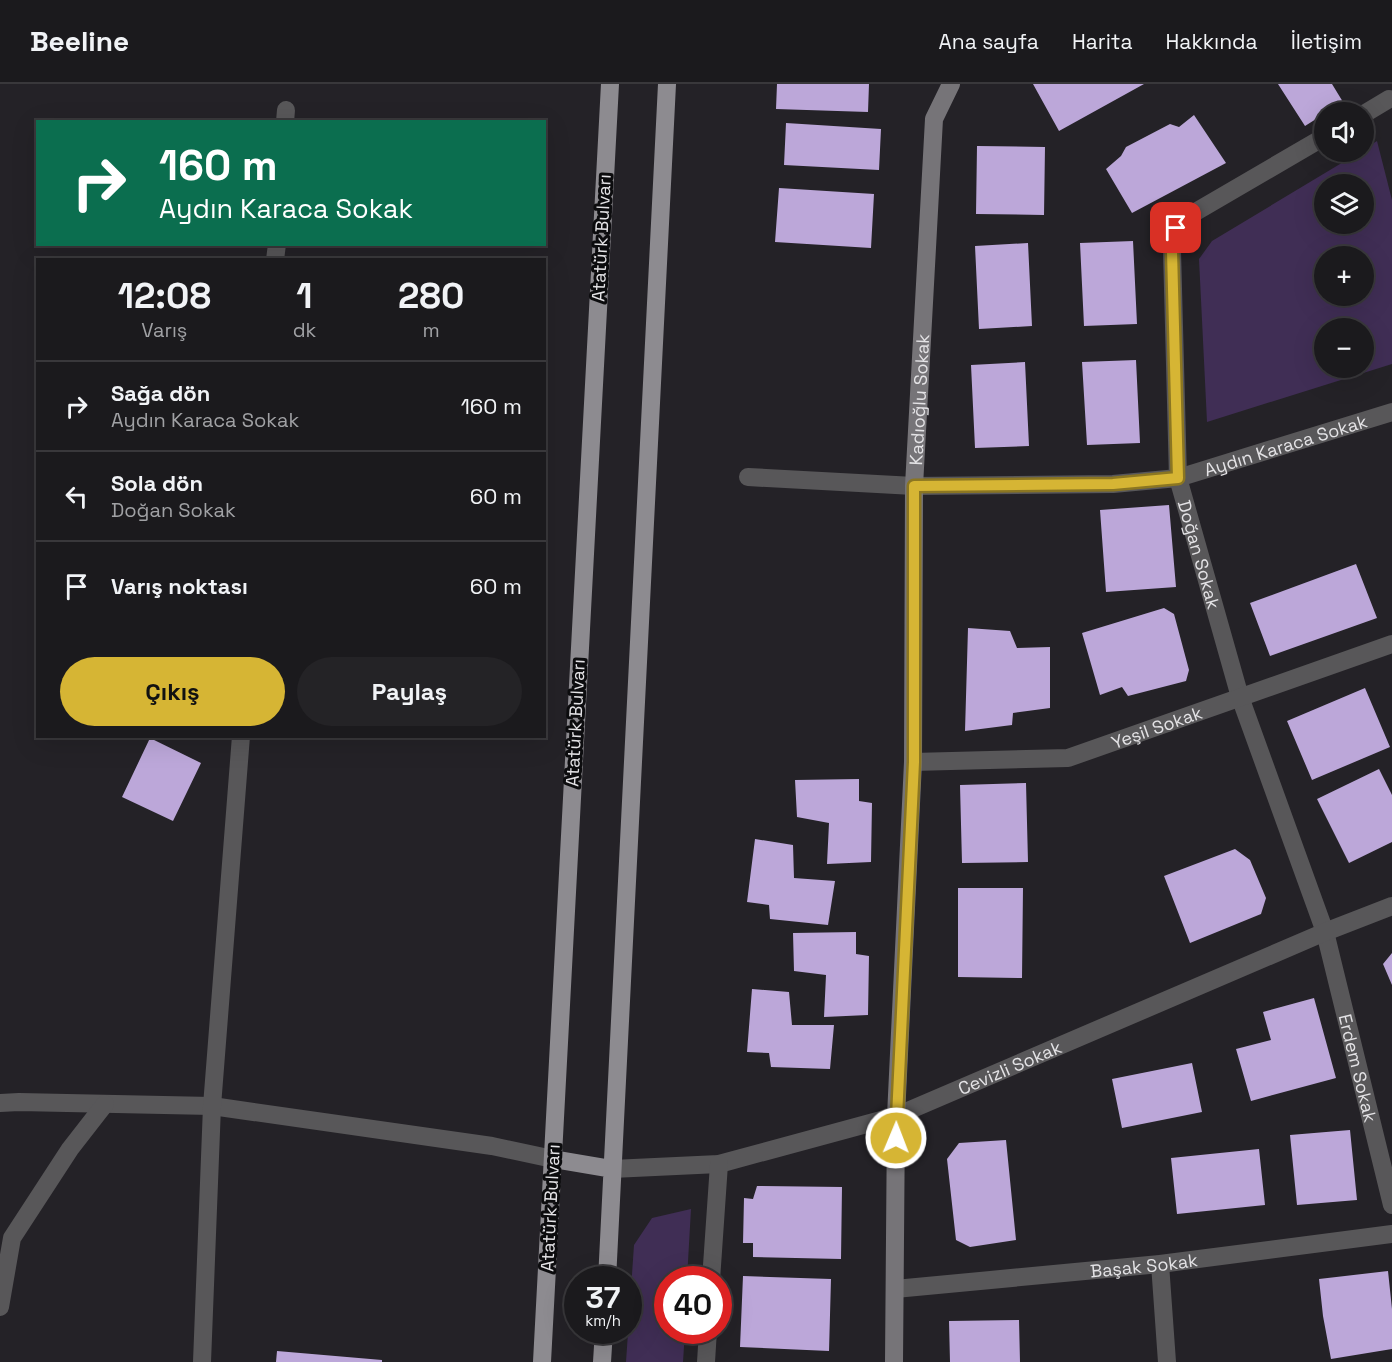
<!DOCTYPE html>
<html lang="tr">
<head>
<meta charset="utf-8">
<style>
  body { margin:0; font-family:"Space Grotesk",sans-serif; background:#242326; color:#f1f3f6; height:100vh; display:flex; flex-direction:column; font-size:22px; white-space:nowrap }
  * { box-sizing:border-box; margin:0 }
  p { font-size:20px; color:#a0a1a4 }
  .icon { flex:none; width:33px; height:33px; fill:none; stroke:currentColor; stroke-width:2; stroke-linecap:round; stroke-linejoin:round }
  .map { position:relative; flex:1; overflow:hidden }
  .sheet { position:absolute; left:36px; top:174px; width:510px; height:480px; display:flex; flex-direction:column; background:#1b1a1d; border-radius:0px; box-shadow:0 6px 24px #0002,0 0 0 2px #39383b }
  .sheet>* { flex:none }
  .hud { position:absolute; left:36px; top:36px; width:510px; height:126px; border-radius:0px; box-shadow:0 6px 24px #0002,0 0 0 2px #39383b; background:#0b6e4f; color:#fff; overflow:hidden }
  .fabs { position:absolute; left:1314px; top:18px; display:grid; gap:12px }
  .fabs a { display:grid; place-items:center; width:60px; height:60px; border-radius:50%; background:#1b1a1d; box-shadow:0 6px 24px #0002,0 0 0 2px #39383b; font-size:30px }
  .speed { position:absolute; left:564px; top:1182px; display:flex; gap:12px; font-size:30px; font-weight:700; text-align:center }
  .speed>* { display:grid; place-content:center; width:78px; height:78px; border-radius:50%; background:#1b1a1d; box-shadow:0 6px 24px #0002,0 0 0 2px #39383b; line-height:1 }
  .speed small { font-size:15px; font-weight:400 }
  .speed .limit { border:9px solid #d22; background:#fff; color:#111 }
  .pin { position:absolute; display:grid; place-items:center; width:51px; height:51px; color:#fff; margin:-26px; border-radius:12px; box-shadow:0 3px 9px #0006 }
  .me { position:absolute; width:66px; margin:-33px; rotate:1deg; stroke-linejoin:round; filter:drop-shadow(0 0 4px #0008) }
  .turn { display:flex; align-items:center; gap:21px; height:126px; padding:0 24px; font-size:27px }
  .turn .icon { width:78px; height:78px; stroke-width:2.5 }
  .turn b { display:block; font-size:42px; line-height:51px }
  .eta { display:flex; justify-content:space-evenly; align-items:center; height:102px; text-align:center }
  .eta b { font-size:36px; font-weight:700; line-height:42px }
  .cta { display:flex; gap:12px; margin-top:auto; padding:12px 24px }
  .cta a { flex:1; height:69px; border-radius:36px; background:#d6b534; color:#111; font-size:24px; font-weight:700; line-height:69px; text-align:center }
  .cta a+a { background:#242326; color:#f1f3f6 }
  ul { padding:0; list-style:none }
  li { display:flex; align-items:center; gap:18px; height:90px; padding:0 24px; border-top:2px solid #39383b }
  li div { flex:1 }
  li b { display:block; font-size:22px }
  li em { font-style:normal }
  header { display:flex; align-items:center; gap:36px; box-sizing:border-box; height:84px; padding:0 30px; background:#1b1a1d; border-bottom:2px solid #39383b }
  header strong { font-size:28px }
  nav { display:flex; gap:33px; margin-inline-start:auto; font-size:21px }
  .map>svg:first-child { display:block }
</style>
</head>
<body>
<header>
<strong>Beeline</strong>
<nav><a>Ana sayfa</a><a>Harita</a><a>Hakkında</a><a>İletişim</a></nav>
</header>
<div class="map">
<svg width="1392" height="1278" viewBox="0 0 1392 1278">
  <rect width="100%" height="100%" fill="#242227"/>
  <path fill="#402e55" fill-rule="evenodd" d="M1377,57L1392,116V280L1207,338L1199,175L1212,157L1360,68H1364V65ZM1324,100H1364V140H1324ZM1324,172H1364V212H1324ZM1324,244H1364V284H1324Z
    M691,1125L687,1195L668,1196V1246L685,1247L683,1278H626L634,1161L652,1134Z"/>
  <path fill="#bca7d9" d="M777,0H869L868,28L776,25Z
    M1033,0H1144L1059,47Z
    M1278,0H1332L1343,18L1305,42Z
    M1194,31L1226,79L1132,129L1106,85L1121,72L1126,63L1170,40L1179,43Z
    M786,39L881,45L879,86L784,81Z
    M977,62L1045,63L1044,131L976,130Z
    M779,104L874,110L871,164L775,158Z
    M1133,157L1137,240L1084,242L1080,159Z
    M1028,159L1032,242L979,245L975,162Z
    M1136,276L1140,359L1087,361L1082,278Z
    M1025,278L1029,362L975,364L971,281Z
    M1169,421L1176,503L1106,508L1100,426Z
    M1356,480L1377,534L1270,572L1250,519Z
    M1164,524L1174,530L1189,586L1186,597L1128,612L1122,603L1100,611L1082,549Z
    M968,544L1010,547L1017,564L1050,563V624L1013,629L1012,641L965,647Z
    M1365,604L1390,663L1312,696L1287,637Z
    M150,654L201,679L173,737L122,713Z
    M1379,685L1392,711V758L1349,779L1317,715Z
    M859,695V717L872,719L871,778L827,780L829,739L797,733L795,696Z
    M1026,699L1028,778L962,779L960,701Z
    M755,755L793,761L794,794L835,797L828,841L770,835L769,821L747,818Z
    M1235,765L1250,776L1266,814L1261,830L1190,859L1164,792Z
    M958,804H1023L1022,894L958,893Z
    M856,848V870L869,872L868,931L824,933L826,891L794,887L793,849Z
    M1392,869V901L1383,880Z
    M752,905L789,908L792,941H834L830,985L771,983L769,969L747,968Z
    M1314,914L1336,994L1251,1017L1236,965L1271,956L1263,928Z
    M1192,979L1202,1028L1122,1044L1112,995Z
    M1350,1046L1357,1116L1297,1121L1290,1051Z
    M1006,1056L1016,1156L970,1163L956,1156L947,1075L959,1059Z
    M1259,1065L1265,1121L1177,1130L1171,1074Z
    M757,1102L842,1103L841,1175L753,1173V1159H743L744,1114L753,1115Z
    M1388,1187L1392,1225V1265L1331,1275L1323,1232L1319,1195Z
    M743,1192L831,1195L829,1267L740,1263Z
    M1019,1236L1020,1278H950L949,1237Z
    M277,1267L382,1276V1278H276Z"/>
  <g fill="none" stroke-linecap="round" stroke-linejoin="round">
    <g stroke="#585759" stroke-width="18">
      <path d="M1364,30L1389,15"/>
      <path d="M285,38L286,26"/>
      <path id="s1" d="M1324,53L1192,130L1176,144L1172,167L1178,394L1240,613L1325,848L1392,1121"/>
      <path d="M275,176L277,160"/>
      <path id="s2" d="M748,393L914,402L1113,400L1178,394L1392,328"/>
      <path id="s3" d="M913,678L1068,674L1392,560"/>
      <path d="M0,1019L19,1018L212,1022L492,1062L553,1075"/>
      <path id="s4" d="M612,1085L719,1080L896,1032L1325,848L1392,822"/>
      <path d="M1160,1180L1167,1278"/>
      <path d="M711,1196L719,1080"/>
      <path id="s5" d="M895,1205L1160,1180L1392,1150"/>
      <path d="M0,1223L12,1154L70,1065L105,1020"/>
      <path d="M202,1278L212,1022L241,652"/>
      <path d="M706,1278L708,1246"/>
    </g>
    <path stroke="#767478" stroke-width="18" id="s6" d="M894,1278L896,1032L913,678L914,402L934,35L951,0"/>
    <path stroke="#8d8b90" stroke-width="18" d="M553,1075L612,1085
      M607,1196L667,0
      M542,1278L610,0
      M602,1278L604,1246"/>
  </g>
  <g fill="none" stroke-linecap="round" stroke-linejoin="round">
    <defs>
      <path id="route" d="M896,1054L914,678V402L1113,400L1178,394L1172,167L1176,144"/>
    </defs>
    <use href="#route" stroke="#8b7622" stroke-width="15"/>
    <use href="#route" stroke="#d6b534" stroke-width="10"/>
  </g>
  <g text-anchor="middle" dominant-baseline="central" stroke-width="6" stroke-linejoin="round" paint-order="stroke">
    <g font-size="18" fill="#e4e3e6" stroke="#0c0c0e">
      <text transform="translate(601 154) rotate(-87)">Atatürk Bulvarı</text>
      <text stroke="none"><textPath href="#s6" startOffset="963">Kadıoğlu Sokak</textPath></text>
      <text stroke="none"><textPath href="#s2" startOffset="543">Aydın Karaca Sokak</textPath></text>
      <text stroke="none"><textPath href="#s1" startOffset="504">Doğan Sokak</textPath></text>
      <text transform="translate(575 639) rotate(-87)">Atatürk Bulvarı</text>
      <text stroke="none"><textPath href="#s3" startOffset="249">Yeşil Sokak</textPath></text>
      <text stroke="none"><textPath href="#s4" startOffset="414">Cevizli Sokak</textPath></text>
      <text stroke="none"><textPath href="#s1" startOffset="1042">Erdem Sokak</textPath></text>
      <text transform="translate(550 1124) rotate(-87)">Atatürk Bulvarı</text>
      <text stroke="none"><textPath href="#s5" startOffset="250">Başak Sokak</textPath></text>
    </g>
  </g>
</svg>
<div class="fabs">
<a><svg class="icon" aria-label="sound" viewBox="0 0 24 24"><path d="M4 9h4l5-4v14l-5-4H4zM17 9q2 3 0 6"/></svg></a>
<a><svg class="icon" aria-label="layers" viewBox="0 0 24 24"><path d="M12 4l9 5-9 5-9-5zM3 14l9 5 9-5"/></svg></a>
<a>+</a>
<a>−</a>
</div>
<div class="speed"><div>37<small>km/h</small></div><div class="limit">40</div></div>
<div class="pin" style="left:1176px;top:144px;background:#d93025"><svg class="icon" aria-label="arrive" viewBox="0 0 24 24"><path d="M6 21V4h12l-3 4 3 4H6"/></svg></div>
<svg class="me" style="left:896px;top:1054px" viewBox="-20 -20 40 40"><circle r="17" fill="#d6b534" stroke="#fff" stroke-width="3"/><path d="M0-11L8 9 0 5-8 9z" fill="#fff"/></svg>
<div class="hud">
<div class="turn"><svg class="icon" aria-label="right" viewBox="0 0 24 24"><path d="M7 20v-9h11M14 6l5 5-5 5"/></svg><div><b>160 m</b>Aydın Karaca Sokak</div></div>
</div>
<section class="sheet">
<div class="eta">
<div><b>12:08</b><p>Varış</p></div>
<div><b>1</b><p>dk</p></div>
<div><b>280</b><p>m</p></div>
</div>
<ul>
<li><svg class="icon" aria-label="right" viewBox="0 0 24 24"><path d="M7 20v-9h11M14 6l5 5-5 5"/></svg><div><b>Sağa dön</b><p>Aydın Karaca Sokak</p></div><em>160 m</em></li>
<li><svg class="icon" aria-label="left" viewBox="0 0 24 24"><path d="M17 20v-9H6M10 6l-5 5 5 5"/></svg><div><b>Sola dön</b><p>Doğan Sokak</p></div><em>60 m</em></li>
<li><svg class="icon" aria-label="arrive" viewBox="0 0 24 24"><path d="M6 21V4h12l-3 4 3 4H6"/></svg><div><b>Varış noktası</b></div><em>60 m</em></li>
</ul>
<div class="cta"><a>Çıkış</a><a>Paylaş</a></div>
</section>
</div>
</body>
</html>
